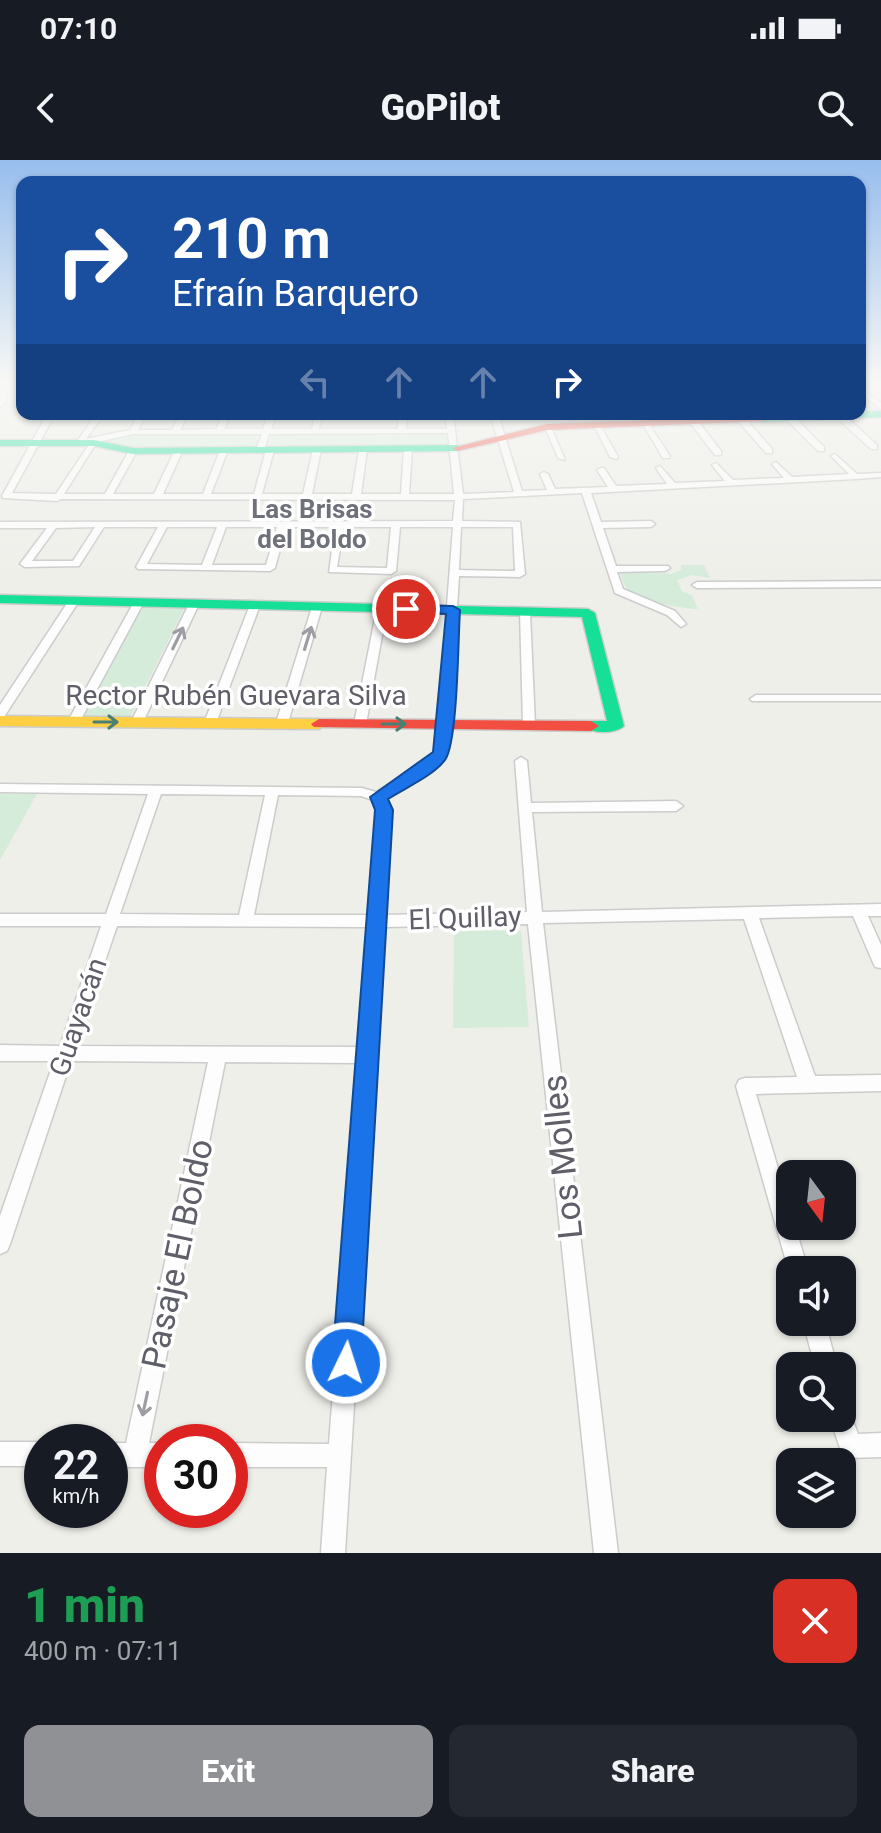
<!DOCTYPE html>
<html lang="en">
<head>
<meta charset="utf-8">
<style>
  body { margin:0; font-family:Roboto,sans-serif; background:#242831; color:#f1f3f6; height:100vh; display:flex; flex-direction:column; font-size:30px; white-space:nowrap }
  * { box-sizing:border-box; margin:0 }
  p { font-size:26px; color:#9ea1a6 }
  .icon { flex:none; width:44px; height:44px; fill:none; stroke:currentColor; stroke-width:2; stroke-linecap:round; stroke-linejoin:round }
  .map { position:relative; height:1393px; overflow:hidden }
  .sheet { display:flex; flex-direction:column; background:#171b24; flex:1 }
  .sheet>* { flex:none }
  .hud { position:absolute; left:16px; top:16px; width:850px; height:244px; border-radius:16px; box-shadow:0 2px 6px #0004; background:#1a4fa0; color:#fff; overflow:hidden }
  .needle { width:52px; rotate:165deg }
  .controls { position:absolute; left:776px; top:1000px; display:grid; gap:16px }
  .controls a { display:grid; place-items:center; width:80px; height:80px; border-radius:16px; background:#171b24; box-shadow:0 2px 6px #0004; font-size:40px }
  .speed { position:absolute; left:24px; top:1264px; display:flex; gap:16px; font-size:40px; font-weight:700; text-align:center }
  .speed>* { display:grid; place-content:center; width:104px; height:104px; border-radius:50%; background:#171b24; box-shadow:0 2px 6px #0004; line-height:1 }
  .speed small { font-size:20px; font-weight:400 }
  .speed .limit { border:12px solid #d22; background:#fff; color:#111 }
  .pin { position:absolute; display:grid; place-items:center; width:68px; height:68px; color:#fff; margin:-34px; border:4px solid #fff; border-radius:50%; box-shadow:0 2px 8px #0007 }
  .me { position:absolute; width:88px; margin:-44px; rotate:4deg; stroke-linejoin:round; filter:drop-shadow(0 0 6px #0008) }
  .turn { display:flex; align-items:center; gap:28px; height:168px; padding:0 24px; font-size:36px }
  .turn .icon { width:104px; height:104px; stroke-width:2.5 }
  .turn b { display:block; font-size:56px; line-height:68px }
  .lanes { display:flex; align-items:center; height:76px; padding:0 24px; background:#0003; justify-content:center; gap:40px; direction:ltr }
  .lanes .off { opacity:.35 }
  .round { display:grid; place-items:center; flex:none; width:84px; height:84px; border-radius:16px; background:#242831 }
  .overview { display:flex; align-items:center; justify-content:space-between; height:136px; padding:0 24px }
  h1 { font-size:48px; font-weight:800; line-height:60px; color:#1e9e55 }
  .action { display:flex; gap:16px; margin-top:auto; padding:16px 24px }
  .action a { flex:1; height:92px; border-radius:16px; background:#909195; color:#fff; font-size:32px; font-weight:800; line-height:92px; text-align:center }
  .action a+a { background:#242831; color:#f1f3f6 }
  .status { display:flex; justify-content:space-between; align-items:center; height:56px; padding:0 40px; background:#171b24; direction:ltr }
  .status svg { height:22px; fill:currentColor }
  header { display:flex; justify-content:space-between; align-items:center; height:104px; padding:0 24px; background:#171b24; font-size:36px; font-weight:800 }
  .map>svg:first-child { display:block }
</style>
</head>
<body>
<div class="status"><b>07:10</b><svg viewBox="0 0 49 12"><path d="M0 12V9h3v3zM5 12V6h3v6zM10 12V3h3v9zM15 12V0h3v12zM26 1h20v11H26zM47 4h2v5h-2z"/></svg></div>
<header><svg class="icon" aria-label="back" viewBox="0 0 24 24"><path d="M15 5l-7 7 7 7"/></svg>GoPilot<svg class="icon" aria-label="search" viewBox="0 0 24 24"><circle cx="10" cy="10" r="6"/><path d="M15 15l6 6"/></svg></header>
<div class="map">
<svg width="881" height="1393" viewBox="0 0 881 1393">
  <rect width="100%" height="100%" fill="#eeefe9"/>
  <path fill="#d6ecdb" d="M134,273H449L451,286L137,288L95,280Z
    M681,405H704L710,418L692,415L677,420L682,431L692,435L698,449C684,449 638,441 628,430C624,426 622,417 620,411L672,414L681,410Z
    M141,448L184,449L130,557L83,556Z
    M0,634H37L0,700Z
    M454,770L521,771L529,867L453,868Z"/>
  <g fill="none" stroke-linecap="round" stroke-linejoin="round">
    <defs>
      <path id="street" d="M0,221H6C8,230 9,242 0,247Z
        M860,228L881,243V249L860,233Z
        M47,254H55L12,333L56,334L90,283L80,285L76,283L96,254H104L86,279L130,270L139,254H147L138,270H172L180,254H188L180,270L216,269L223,254H231L224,269H263L268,254H276L271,269H312L315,254H323L319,269H398L399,254H407L406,269H447L445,254H453L463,334L514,332L490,254H498L522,331L547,330L540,314L544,312L548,314L555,329L608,327L597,310L601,308H604L616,326L667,324L656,308L660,306L675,323L725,321L712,305L716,303L733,320L784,318L772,304L776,302L792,317L849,314L831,296L835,294L857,314L881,313V317L856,319L591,333L601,362L651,361L655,364L651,367L603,368L616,406H668L670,408L665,411L617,412L623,429L675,451L686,464L681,467L667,455L615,433L582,333L463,339L462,361L520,362L525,414L520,417L459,416L448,590L435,607L385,639L391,650L384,755L527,752L515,601L521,597L527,601L531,643L676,641L683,646L676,651L532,652L542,752L881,744V756H868L881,785V808L875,807L853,756L759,758L815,916L881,915V931L756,934L790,1049V1066H795L808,1110H790V1115L736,926L739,920L745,918L797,917L744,759L543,763L618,1393H594L528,764L384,767L376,892L378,895L375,899L345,1393H321L327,1307H230V1283L329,1284L358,903L225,902L149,1283H162V1307H110V1283H126L208,902L71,901L10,1084L7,1091L0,1094V1056L54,901H0V885L60,886L101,766H0V754H106L148,634L0,632V624L362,628L376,632L427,601L436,589L453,367H400L396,411L391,414L329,412L335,367H286L275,408L270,411L138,409L136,407L158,367H104L79,406L25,407L20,404L47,368H0V362L453,361L455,340L61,339L57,341L3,338L2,336ZM448,273L454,334H409L412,290L408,288L404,290L401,334H361L367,290L363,288L359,290L352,334H312L321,290L317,288L313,290L303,334H262L274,290L270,288L266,290L254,334H211L228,290L224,288L220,290L203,334H163L183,290L179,288L175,290L154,334H113L137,291L133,289L129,291L105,334H64L97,282L133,274H262L256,290L260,292L264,290L269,274ZM95,367L73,401H32L56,368ZM167,367H217L202,405L147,404ZM226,367H277L266,405H212ZM344,367H391L387,408L337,407ZM461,367H513L515,411L459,410ZM161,634L265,635L239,755L120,754ZM278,635L361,636L373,640L377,650L369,755H254ZM117,766L368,767L359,887L76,886Z
        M837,254H843L877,285V289H871L837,258Z
        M787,256H793L824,287V291H818L787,260Z
        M739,258H745L772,289V293H766L739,262Z
        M691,260H697L721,291V295H715L691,264Z
        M641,261H647L670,296L669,298H663Z
        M593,263L600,265L618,297L617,299L610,297Z
        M544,265L551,267L565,300L558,298Z
        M881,421V427L697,428L692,425L697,422Z
        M74,438L79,441L4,557L0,558V545L70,439Z
        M139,439L144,442L80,561L74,565L70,564L68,561L134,442Z
        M194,441L199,444L143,562L141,565H133L131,562L189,444Z
        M255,442L260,445L216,563L210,567L206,566L204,563L250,445Z
        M317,444L322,447L288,563L282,567L278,566L276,563L312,447Z
        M382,445L387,448L366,564L360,568L354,564L377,448Z
        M525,449L530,452L535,565L529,569L523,565L520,452Z
        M756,535H881V541H752L750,539Z
        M803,1162H825L837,1206H815Z
        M842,1247L849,1250L858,1274L881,1273V1297L850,1298L842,1294L830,1258H842Z
        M0,1282H42V1306H0Z"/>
      <path id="fast" d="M881,251V257L762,262L757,259L762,256Z
        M0,280H94L133,288L457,285L462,288L457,291L133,294L94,286H0Z
        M0,435L588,449L595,453L624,566C615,574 592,574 583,566L591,561H607L582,457L0,443Z"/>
      <path id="slow" d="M0,556L319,559L327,564L319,569L0,566Z"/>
      <path id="jam" d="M762,256L765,257V261L547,270L457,291L452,288L547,264Z
        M319,559L591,561L599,566L591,571L314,567L311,564Z"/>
    </defs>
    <use href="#street" stroke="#cbcccb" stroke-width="3"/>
    <use href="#fast" stroke="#cbcccb" stroke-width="3"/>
    <use href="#slow" stroke="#cbcccb" stroke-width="3"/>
    <use href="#jam" stroke="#cbcccb" stroke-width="3"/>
    <use href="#street" fill="#fcfdfc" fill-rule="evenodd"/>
    <use href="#fast" fill="#16e098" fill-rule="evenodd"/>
    <use href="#slow" fill="#ffcf43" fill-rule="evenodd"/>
    <use href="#jam" fill="#f24e42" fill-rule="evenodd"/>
  </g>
  <defs><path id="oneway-shaft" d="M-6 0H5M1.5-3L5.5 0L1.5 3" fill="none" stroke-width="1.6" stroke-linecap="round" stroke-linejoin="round" transform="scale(2)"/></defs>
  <g stroke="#9d9ea3">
    <use href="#oneway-shaft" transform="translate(178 478) rotate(-64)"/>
    <use href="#oneway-shaft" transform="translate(308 478) rotate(-73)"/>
    <use href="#oneway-shaft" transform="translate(145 1244) rotate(102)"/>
  </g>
  <g stroke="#4c7f74">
    <use href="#oneway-shaft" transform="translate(106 562)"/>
    <use href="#oneway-shaft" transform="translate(394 564)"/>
  </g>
  <linearGradient id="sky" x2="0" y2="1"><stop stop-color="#97beee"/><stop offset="0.53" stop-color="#f7f8f5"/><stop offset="1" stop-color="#f7f8f5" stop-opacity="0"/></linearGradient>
  <rect width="881" height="417" fill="url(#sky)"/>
  <path fill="#1a73e8" stroke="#114b97" stroke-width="2" d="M406,445L453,446L460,450C458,478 458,582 445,600C433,616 405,628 388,639L393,650L361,1203L356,1213L346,1218L336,1213L332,1203L375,650L370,637L433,592L446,454L401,452V446Z"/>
  <g text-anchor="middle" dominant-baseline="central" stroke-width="7" stroke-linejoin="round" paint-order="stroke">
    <g font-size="26" font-weight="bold" fill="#6f717a" stroke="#fff">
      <text x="312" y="349">Las Brisas<tspan x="312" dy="30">del Boldo</tspan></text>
    </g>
    <g font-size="28" fill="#5e5f68" stroke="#fff">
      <text x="236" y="535">Rector Rubén Guevara Silva</text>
      <text transform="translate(465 758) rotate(-2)">El Quillay</text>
      <text transform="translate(78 857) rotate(-71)">Guayacán</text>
    </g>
    <g font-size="34" fill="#5e5f68" stroke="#fff">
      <text transform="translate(562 997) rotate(-96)">Los Molles</text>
      <text transform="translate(177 1094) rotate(-78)">Pasaje El Boldo</text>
    </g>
  </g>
</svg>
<div class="controls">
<a><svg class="needle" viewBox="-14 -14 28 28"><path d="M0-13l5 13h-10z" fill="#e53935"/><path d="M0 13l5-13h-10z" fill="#9ea1a6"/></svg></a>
<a><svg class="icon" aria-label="sound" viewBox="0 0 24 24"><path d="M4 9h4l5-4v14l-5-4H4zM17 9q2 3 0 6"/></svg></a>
<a><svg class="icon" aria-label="search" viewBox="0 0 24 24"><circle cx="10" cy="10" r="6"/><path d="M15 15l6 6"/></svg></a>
<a><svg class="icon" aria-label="layers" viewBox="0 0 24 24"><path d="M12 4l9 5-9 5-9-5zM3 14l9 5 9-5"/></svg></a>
</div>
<div class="speed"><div>22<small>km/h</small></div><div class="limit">30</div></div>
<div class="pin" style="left:406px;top:449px;background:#d93025"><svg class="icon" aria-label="arrive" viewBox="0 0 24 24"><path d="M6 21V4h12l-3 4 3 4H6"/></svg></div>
<svg class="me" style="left:346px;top:1203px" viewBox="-20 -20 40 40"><circle r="17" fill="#1a73e8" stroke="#fff" stroke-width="3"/><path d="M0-11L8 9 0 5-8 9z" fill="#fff"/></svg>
<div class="hud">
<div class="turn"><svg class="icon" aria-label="right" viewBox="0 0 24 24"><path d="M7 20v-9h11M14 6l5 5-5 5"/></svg><div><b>210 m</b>Efraín Barquero</div></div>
<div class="lanes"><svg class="icon off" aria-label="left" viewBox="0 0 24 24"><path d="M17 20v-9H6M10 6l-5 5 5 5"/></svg><svg class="icon off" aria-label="ahead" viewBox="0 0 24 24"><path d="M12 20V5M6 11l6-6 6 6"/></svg><svg class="icon off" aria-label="ahead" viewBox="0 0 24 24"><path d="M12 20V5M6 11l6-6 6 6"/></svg><svg class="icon" aria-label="right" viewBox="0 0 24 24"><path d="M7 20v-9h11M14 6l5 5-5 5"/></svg></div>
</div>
</div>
<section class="sheet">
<div class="overview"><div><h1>1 min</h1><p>400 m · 07:11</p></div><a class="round" style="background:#d93025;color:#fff"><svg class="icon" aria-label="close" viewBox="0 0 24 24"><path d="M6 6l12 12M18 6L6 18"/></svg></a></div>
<div class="action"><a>Exit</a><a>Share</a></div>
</section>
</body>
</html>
